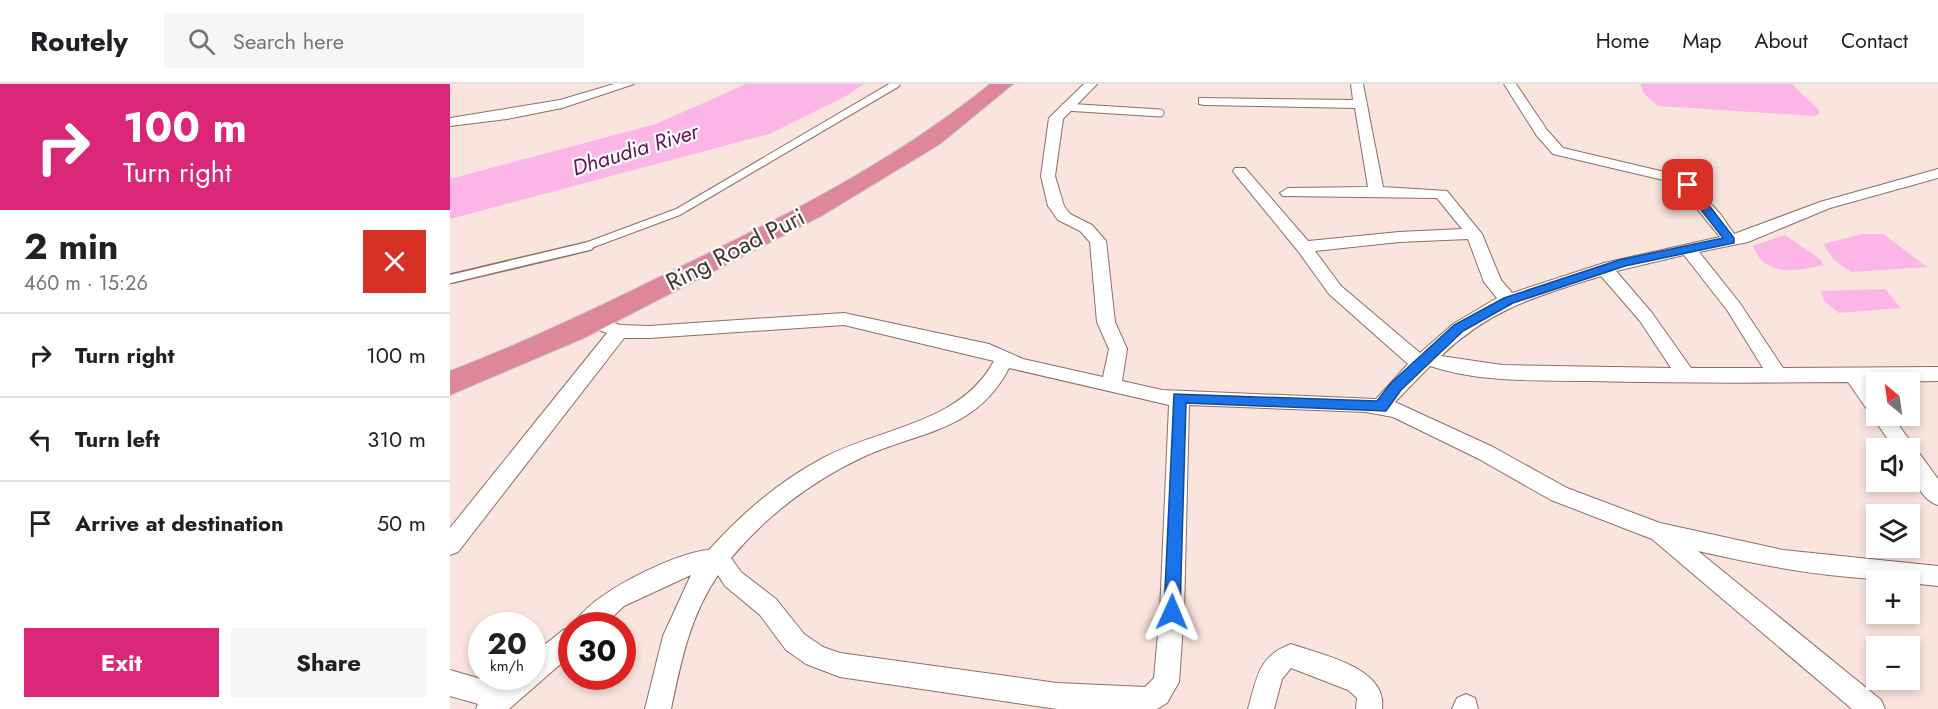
<!DOCTYPE html>
<html lang="en">
<head>
<meta charset="utf-8">
<style>
  body { margin:0; font-family:Jost,sans-serif; background:#f6f6f6; color:#202124; height:100vh; display:flex; flex-direction:column; font-size:22px; white-space:nowrap }
  * { box-sizing:border-box; margin:0 }
  p { font-size:20px; color:#757577 }
  .icon { flex:none; width:33px; height:33px; fill:none; stroke:currentColor; stroke-width:2; stroke-linecap:round; stroke-linejoin:round }
  .map { position:relative; flex:1; overflow:hidden }
  .panel { display:flex; flex-direction:column; background:#fff; width:450px }
  .panel>* { flex:none }
  .guide { background:#db2777; color:#fff; overflow:hidden }
  .needle { width:39px; rotate:331deg }
  .controls { position:absolute; left:1416px; top:288px; display:grid; gap:12px }
  .controls a { display:grid; place-items:center; width:54px; height:54px; border-radius:0px; background:#fff; box-shadow:0 3px 9px #0003; font-size:30px }
  .speed { position:absolute; left:18px; top:528px; display:flex; gap:12px; font-size:30px; font-weight:700; text-align:center }
  .speed>* { display:grid; place-content:center; width:78px; height:78px; border-radius:50%; background:#fff; box-shadow:0 3px 9px #0003; line-height:1 }
  .speed small { font-size:15px; font-weight:400 }
  .speed .limit { border:9px solid #d22; background:#fff; color:#111 }
  .pin { position:absolute; display:grid; place-items:center; width:51px; height:51px; color:#fff; margin:-26px; border-radius:12px; box-shadow:0 3px 9px #0006 }
  .me { position:absolute; width:66px; margin:-33px; rotate:1deg; stroke-linejoin:round; filter:drop-shadow(0 0 4px #0008) }
  .turn { display:flex; align-items:center; gap:21px; height:126px; padding:0 24px; font-size:27px }
  .turn .icon { width:78px; height:78px; stroke-width:2.5 }
  .turn b { display:block; font-size:42px; line-height:51px }
  .round { display:grid; place-items:center; flex:none; width:63px; height:63px; border-radius:0px; background:#f6f6f6 }
  .headline { display:flex; align-items:center; justify-content:space-between; height:102px; padding:0 24px }
  h1 { font-size:36px; font-weight:700; line-height:45px }
  .primary-button { display:flex; gap:12px; margin-top:auto; padding:12px 24px }
  .primary-button a { flex:1; height:69px; border-radius:0px; background:#db2777; color:#fff; font-size:24px; font-weight:700; line-height:69px; text-align:center }
  .primary-button a+a { background:#f6f6f6; color:#202124 }
  ul { padding:0; list-style:none }
  li { display:flex; align-items:center; gap:18px; height:84px; padding:0 24px; border-top:2px solid #e0e0e0 }
  li div { flex:1 }
  li b { display:block; font-size:22px }
  li em { font-style:normal }
  header { display:flex; align-items:center; gap:36px; box-sizing:border-box; height:84px; padding:0 30px; background:#fff; border-bottom:2px solid #e0e0e0 }
  header strong { font-size:28px }
  nav { display:flex; gap:33px; margin-inline-start:auto; font-size:21px }
  .search { width:420px; height:54px; background:#f6f6f6; display:flex; align-items:center; gap:15px; box-sizing:border-box; padding:0 21px; border-radius:0px; color:#757577; font-size:22px }
  main { display:flex; flex:1; min-height:0 }
  .map>svg:first-child { display:block }
</style>
</head>
<body>
<header>
<strong>Routely</strong>
<div class="search"><svg class="icon" aria-label="search" viewBox="0 0 24 24"><circle cx="10" cy="10" r="6"/><path d="M15 15l6 6"/></svg>Search here</div>
<nav><a>Home</a><a>Map</a><a>About</a><a>Contact</a></nav>
</header>
<main>
<section class="panel">
<div class="guide">
<div class="turn"><svg class="icon" aria-label="right" viewBox="0 0 24 24"><path d="M7 20v-9h11M14 6l5 5-5 5"/></svg><div><b>100 m</b>Turn right</div></div>
</div>
<div class="headline"><div><h1>2 min</h1><p>460 m · 15:26</p></div><a class="round" style="background:#d93025;color:#fff"><svg class="icon" aria-label="close" viewBox="0 0 24 24"><path d="M6 6l12 12M18 6L6 18"/></svg></a></div>
<ul>
<li><svg class="icon" aria-label="right" viewBox="0 0 24 24"><path d="M7 20v-9h11M14 6l5 5-5 5"/></svg><div><b>Turn right</b></div><em>100 m</em></li>
<li><svg class="icon" aria-label="left" viewBox="0 0 24 24"><path d="M17 20v-9H6M10 6l-5 5 5 5"/></svg><div><b>Turn left</b></div><em>310 m</em></li>
<li><svg class="icon" aria-label="arrive" viewBox="0 0 24 24"><path d="M6 21V4h12l-3 4 3 4H6"/></svg><div><b>Arrive at destination</b></div><em>50 m</em></li>
</ul>
<div class="primary-button"><a>Exit</a><a>Share</a></div>
</section>
<div class="map">
<svg width="1488" height="625" viewBox="0 0 1488 625">
  <rect width="100%" height="100%" fill="#fae4de"/>
  <path fill="#fbb5e6" d="M296,0H414L396,12L319,50L0,135V95L206,40Z
    M1190,0H1342L1370,27L1366,32L1208,22L1194,10Z
    M1412,150H1433L1477,183L1401,188L1384,176L1373,160Z
    M1335,151L1371,176L1373,181C1347,187 1315,194 1303,162Z
    M1435,205L1451,224L1389,229L1374,217L1371,207Z"/>
  <g fill="none" stroke-linecap="round" stroke-linejoin="round">
    <defs>
      <path id="service-far1" d="M615,23L710,29
        M134,163L228,128L446,0"/>
      <path id="service" d="M0,195L139,162"/>
      <path id="minor" d="M164,0H184L112,24L57,35L0,42V34L110,16Z
        M634,0H647L613,35L605,92L614,122L620,130L642,141L656,157L665,238L677,265L672,297L712,306L926,315L958,280L879,210L848,167L785,90L783,87L785,84H795L858,157L949,148L1012,145L987,114L833,112L830,109L838,104L918,103L905,24L754,21L749,20V14L903,16L901,0H913L933,103L997,107L1032,150L1051,196L1062,209L1154,179L1270,153L1226,99L1103,70L1087,52L1054,0H1066L1097,46L1113,64L1236,93L1271,131L1284,150L1370,118L1488,85V94L1380,124L1298,158L1249,168L1289,218L1333,284L1488,283V297L1419,298L1426,309V332H1442L1488,395V421C1466,414 1460,384 1460,364H1444L1398,298C1312,299 1225,299 1138,297C1086,296 1031,299 980,282L945,318L1043,363L1117,404L1210,439L1333,466L1488,482V502L1460,499V496C1387,496 1318,483 1248,467L1431,616L1435,625H1402L1202,455L1101,416L1029,375L943,333L916,328L739,321L734,528L729,598L717,619L707,625H607L390,593L356,580L336,566L310,531L275,502L268,491C240,532 231,577 221,625H195L213,552L241,491L174,522L153,542H123C137,511 226,468 259,466C292,429 330,397 373,374C431,343 510,340 544,277L394,241L199,254H174L8,468L0,471V444L157,249L136,241L133,237L136,233L142,231L170,241L199,242L394,229L539,260L573,275L653,293L659,265L647,238L640,158L630,147L608,136L598,122L591,92L599,34ZM1018,155L1034,198L1047,214L1003,240L970,269L891,202L865,167L949,158ZM1234,171L1277,226L1313,284H1241L1202,229L1166,187ZM1151,192L1190,237L1221,284L1052,281L991,272C1041,224 1088,212 1151,192ZM559,284L719,321L710,528L704,594L695,603L607,599L390,569L373,563L354,550L326,515L291,488L281,474C316,432 362,397 411,374C469,347 526,348 559,284Z
        M122,543V570L59,625H26L28,620L0,612V586L48,600L57,592H82V571L113,546Z
        M841,560C871,571 938,583 932,625H906L907,614L898,606L841,584L832,595L824,625H798C807,594 808,572 841,560Z
        M1016,610L1025,614L1028,625H1002L1007,614Z"/>
      <path id="trunk" d="M540,0H563L490,60L373,131L134,254L0,311V287C78,257 153,221 228,184C337,131 445,77 540,0Z"/>
    </defs>
    <use href="#service-far1" stroke="#8e6f65" stroke-width="9"/>
    <use href="#service" stroke="#8e6f65" stroke-width="11"/>
    <use href="#minor" stroke="#8e6f65" stroke-width="2"/>
    <use href="#trunk" stroke="#cecbc9" stroke-width="2"/>
    <use href="#service-far1" stroke="#fff" stroke-width="7"/>
    <use href="#service" stroke="#fff" stroke-width="8"/>
    <use href="#minor" fill="#fff" fill-rule="evenodd"/>
    <use href="#trunk" fill="#de879a" fill-rule="evenodd"/>
  </g>
  <path fill="#1a73e8" stroke="#114b97" stroke-width="1.5" d="M1234,99H1242L1284,154V159L1175,182L1063,219L1013,247L951,306L936,327L736,319L730,528L728,534L722,536L716,534L714,528L724,310L927,317L941,299L1004,241L1054,214L1169,176L1273,154L1234,104Z"/>
  <g text-anchor="middle" dominant-baseline="central" stroke-width="4.5" stroke-linejoin="round" paint-order="stroke">
    <g font-size="22" font-style="italic" fill="#641453" stroke="#fff">
      <text transform="translate(185 65) rotate(-17)">Dhaudia River</text>
    </g>
    <g font-size="24" fill="#443631" stroke="#fff">
      <text transform="translate(285 165) rotate(-27)">Ring Road Puri</text>
    </g>
  </g>
</svg>
<div class="controls">
<a><svg class="needle" viewBox="-14 -14 28 28"><path d="M0-13l5 13h-10z" fill="#e53935"/><path d="M0 13l5-13h-10z" fill="#757577"/></svg></a>
<a><svg class="icon" aria-label="sound" viewBox="0 0 24 24"><path d="M4 9h4l5-4v14l-5-4H4zM17 9q2 3 0 6"/></svg></a>
<a><svg class="icon" aria-label="layers" viewBox="0 0 24 24"><path d="M12 4l9 5-9 5-9-5zM3 14l9 5 9-5"/></svg></a>
<a>+</a>
<a>−</a>
</div>
<div class="speed"><div>20<small>km/h</small></div><div class="limit">30</div></div>
<div class="pin" style="left:1238px;top:101px;background:#d93025"><svg class="icon" aria-label="arrive" viewBox="0 0 24 24"><path d="M6 21V4h12l-3 4 3 4H6"/></svg></div>
<svg class="me" style="left:722px;top:528px" viewBox="-20 -20 40 40"><path d="M0-17L14 15 0 8-14 15z" fill="#1a73e8" stroke="#fff" stroke-width="4"/></svg>
</div>
</main>
</body>
</html>
